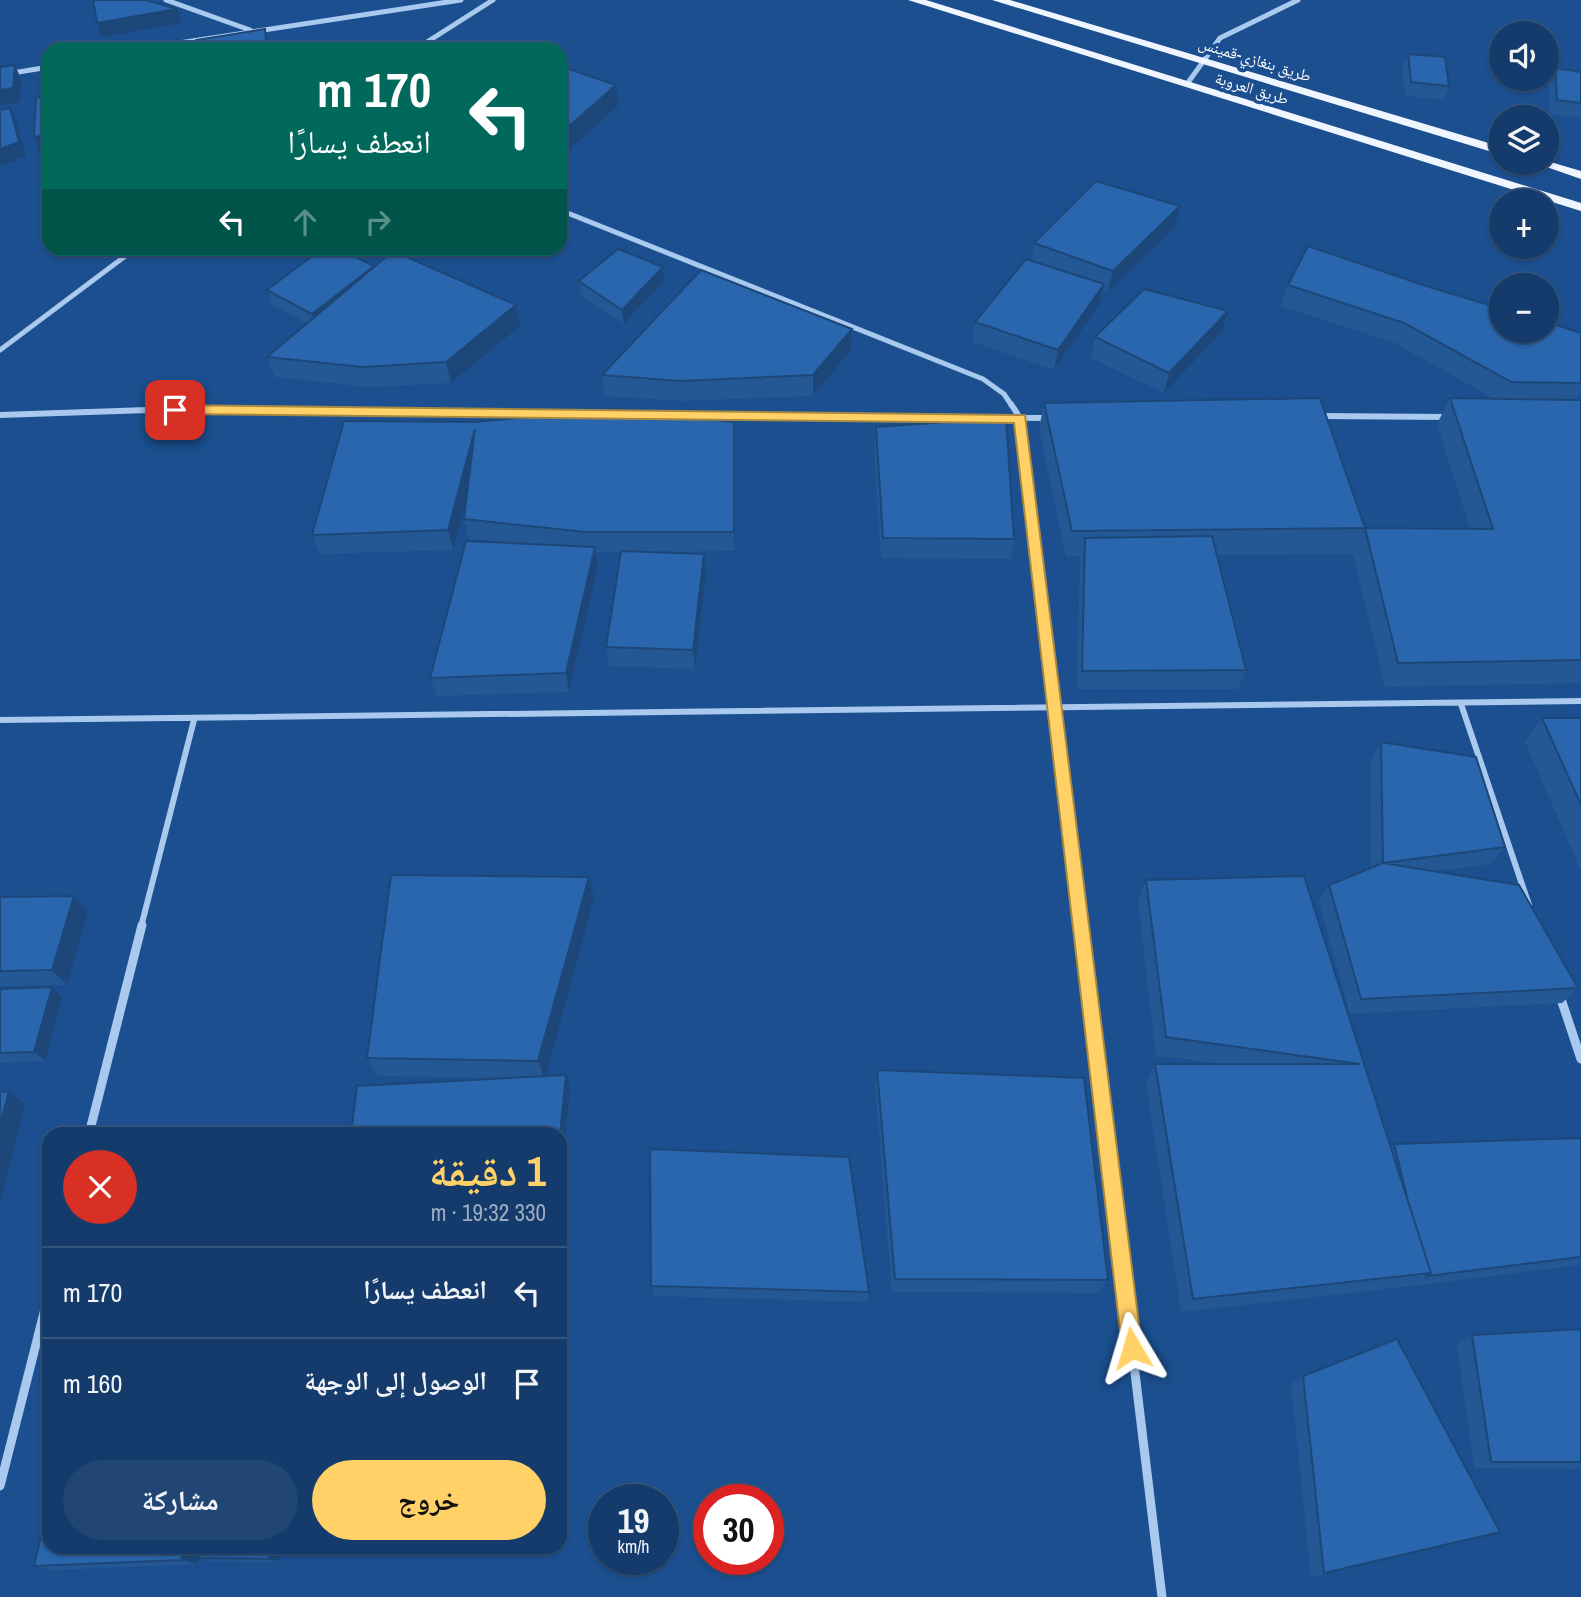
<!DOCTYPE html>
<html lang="ar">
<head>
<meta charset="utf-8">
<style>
  body { margin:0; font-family:"Archivo Narrow","Noto Naskh Arabic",sans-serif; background:#214673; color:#f1f3f6; direction:rtl; height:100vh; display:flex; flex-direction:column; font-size:26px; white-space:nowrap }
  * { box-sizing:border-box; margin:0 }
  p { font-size:23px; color:#9dadc1 }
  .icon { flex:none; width:38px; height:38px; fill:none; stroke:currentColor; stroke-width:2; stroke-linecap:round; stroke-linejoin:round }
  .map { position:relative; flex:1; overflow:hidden; direction:ltr }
  .details { position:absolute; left:42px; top:1127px; width:525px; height:427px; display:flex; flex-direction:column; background:#143b6b; border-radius:21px; box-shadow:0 2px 5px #0004,0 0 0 2px #33557e; direction:rtl }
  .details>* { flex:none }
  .top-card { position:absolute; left:42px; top:42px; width:525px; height:214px; border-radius:21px; box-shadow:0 2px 5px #0004,0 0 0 2px #33557e; direction:rtl; background:#00695c; color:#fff; overflow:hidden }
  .tools { position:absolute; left:1489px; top:21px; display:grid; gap:14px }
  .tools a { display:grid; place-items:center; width:70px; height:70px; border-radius:50%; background:#143b6b; box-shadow:0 2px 5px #0004,0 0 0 2px #33557e; font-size:35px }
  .speed { position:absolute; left:588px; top:1484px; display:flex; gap:14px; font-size:35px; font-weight:700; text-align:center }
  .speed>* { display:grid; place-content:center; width:91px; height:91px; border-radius:50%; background:#143b6b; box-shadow:0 2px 5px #0004,0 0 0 2px #33557e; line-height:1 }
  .speed small { font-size:18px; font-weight:400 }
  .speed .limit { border:10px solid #d22; background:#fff; color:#111 }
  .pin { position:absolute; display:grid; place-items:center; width:60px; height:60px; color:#fff; margin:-30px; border-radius:14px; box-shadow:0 4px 10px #0006 }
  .me { position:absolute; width:77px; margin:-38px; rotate:353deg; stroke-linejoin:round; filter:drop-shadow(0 0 5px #0008) }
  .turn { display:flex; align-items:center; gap:24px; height:147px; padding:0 21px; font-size:32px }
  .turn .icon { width:91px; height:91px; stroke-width:2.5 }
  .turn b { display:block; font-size:49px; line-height:60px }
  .lanes { display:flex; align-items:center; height:66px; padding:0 21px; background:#0003; justify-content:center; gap:35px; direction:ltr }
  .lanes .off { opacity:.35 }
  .round { display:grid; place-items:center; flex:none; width:74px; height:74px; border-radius:37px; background:#214673 }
  .overview { display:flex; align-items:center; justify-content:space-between; height:119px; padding:0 21px }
  h1 { font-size:42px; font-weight:700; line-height:52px; color:#ffd166 }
  .action { display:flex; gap:14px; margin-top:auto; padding:14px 21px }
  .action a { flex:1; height:80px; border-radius:42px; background:#ffd166; color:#111; font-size:28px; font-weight:700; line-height:80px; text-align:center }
  .action a+a { background:#214673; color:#f1f3f6 }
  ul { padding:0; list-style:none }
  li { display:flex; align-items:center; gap:21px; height:91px; padding:0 21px; border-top:2px solid #33557e }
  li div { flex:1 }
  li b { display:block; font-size:26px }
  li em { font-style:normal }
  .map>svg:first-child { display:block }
</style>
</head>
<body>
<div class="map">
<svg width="1581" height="1597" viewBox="0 0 1581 1597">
  <rect width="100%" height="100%" fill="#1b4f8f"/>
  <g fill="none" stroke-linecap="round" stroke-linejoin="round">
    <path stroke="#a9c9ee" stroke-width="5" d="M166,0L250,30
      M179,43L461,0
      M416,49L493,0
      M0,75L49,67
      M1187,84L1220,38L1298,0
      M560,210L983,379L1004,394L1012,406
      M0,350L136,248"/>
    <path stroke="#a9c9ee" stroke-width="6" d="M1011,404L1020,418L1081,927
      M0,415L148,410L572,414
      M661,415L1048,418
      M1319,416L1447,417
      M1461,704L1529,905
      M0,720L1581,701
      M141,927L194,720"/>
    <path stroke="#a9c9ee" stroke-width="9" d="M1081,925L1162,1597
      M1560,996L1581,1059
      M89,1134L142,925
      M0,1486L49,1293"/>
    <path fill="#f0f6ff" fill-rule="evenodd" d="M908,0H926L1581,203V211Z
      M992,0H1010L1502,147V155Z
      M1547,161L1581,171V179L1535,163Z"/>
  </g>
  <path fill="#245895" d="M1408,54L1449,86L1444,100L1405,96L1402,68Z
    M1555,68L1581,72V118L1550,114L1548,82Z
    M1180,206L1175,227L1108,292L1102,290L1099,305L1054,370L973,342L975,322L1032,261L1034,243Z
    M374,266L520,326L451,383L369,387L275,377L267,357L307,323L272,305L267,290Z
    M579,281H664L624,324L581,296Z
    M1288,285L1581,333V392L1576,400H1581V683L1385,687L1353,554L1365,528L1470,529L1437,424L1450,398H1493L1395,343L1280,306Z
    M1228,311L1222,332L1164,393L1091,358L1095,337Z
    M851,350L813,396L682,401L605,396L602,375Z
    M1044,403L1365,528L1353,554L1216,555L1246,670L1238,689H1077L1080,556H1066L1039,429Z
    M476,422H734L735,551L628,552L704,554L706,574L695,669L609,666L606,647L621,552H596L598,566L569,692L437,696L430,678L507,543L469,539L464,519L466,503L453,550L320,554L312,535Z
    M876,427L1014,539L1011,559L881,558L874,447Z
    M1542,718H1581V871L1525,742Z
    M1381,742L1505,847L1491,864L1436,871L1578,988L1562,1003L1350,1014L1319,901L1329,885L1371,867V760Z
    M1304,876L1391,1147L1394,1144L1581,1138V1265L1412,1286L1181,1312L1146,1082L1155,1064H1220L1156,1055L1138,901L1146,880Z
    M74,896L88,912L67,985L0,986V897Z
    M594,898L545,1076L570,1088L561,1188H560V1134L502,1078L378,1076L367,1058Z
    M0,989L62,997L45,1061L0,1063Z
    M877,1070L1108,1280L1098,1293L892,1292L875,1087Z
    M651,1286L869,1292L867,1302L654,1296Z
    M1581,1329V1469L1474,1468L1457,1344L1472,1335Z
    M1303,1376L1500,1532L1311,1577L1291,1384Z
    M200,1547L197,1564L53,1570L34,1566Z
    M281,1547L278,1562L208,1561L198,1558Z"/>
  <path fill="#1d4779" d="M177,9L182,23L102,37L97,23Z
    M265,29L270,49H225Z
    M15,65L21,79L20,102L0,105V90Z
    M616,85L618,106L560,158V134Z
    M10,108L17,123L26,156L0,166V149Z
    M49,135V150L40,151L34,137Z
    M1180,206L1175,227L1108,292L1113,271Z
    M374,266L317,328L312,314Z
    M663,267L664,281L624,324L622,310Z
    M1104,284L1099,305L1054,370L1058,350Z
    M516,305L520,326L451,383L446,362Z
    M1228,311L1222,332L1164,393L1169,373Z
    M852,329L851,350L813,396V375Z
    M734,422L735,442V551L734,532Z
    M475,429L480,450L453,550L448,530Z
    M595,547L598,566L569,692L566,673Z
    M704,554L706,574L695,669L693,650Z
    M589,877L594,898L545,1079L538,1061Z
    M74,896L88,912L67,985L52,970Z
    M52,987L62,997L45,1061L34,1052Z
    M566,1075L570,1088L561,1188L560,1186V1134Z
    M9,1091L25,1105L0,1203V1125Z
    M184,1547H200L197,1564L181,1560Z
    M271,1547H281L278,1562L269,1559Z"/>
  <path fill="#2a66ad" stroke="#1d4779" stroke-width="2" d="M93,0H146L177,9L97,23Z
    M265,29L266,42L225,49H196V40Z
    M186,42L187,49H151L150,45Z
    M1408,54L1445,57L1449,86L1411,82Z
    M15,65L13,88L0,90V67Z
    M560,66L616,85L560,134Z
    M1555,68L1581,72V103L1557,100Z
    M49,95V135L34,137L36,98Z
    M10,108L19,142L0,149V110Z
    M1096,181L1180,206L1113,271L1034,243Z
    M1308,246L1426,286L1502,309V331H1547V322L1581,333V383L1511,382L1404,323L1288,285Z
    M323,248H337L374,266L312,314L267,290Z
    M618,249L663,267L622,310L579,281Z
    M393,251L516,305L446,362L363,367L267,357Z
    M1026,259L1104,284L1058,350L975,322Z
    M701,270L852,329L813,375L680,381L602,375Z
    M1144,289L1228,311L1169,373L1095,337Z
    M1320,398L1365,528L1072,531L1044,403Z
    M1450,398L1581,400V660L1398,663L1365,528L1493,529Z
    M616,409L734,422V532H585L464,519L475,429L448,530L312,535L344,421L476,422Z
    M1006,418L1014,539L883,538L876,427Z
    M1212,536L1246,670L1082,671L1085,538Z
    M466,541L595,547L566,673L430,678Z
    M621,551L704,554L693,650L606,647Z
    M1542,718H1581V805Z
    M1381,742L1476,757L1505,847L1383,863Z
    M1383,863L1519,885L1578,988L1361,999L1329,885Z
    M391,875L589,877L538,1061L367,1058Z
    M1304,876L1431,1273L1193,1299L1155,1064H1360L1166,1037L1146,880Z
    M74,896L52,970L0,971V897Z
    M52,987L34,1052L0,1053V989Z
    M877,1070L1084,1078L1108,1280L895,1279Z
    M566,1075L560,1134H351L357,1086Z
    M9,1091L0,1125V1092Z
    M1581,1138V1257L1427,1276L1431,1273L1408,1201L1394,1144Z
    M650,1149L849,1157L869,1292L651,1286Z
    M1581,1329V1462H1491L1472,1335Z
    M1397,1339L1500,1532L1324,1573L1303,1376Z
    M49,1502V1547H184L181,1560L34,1566Z
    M200,1547H271L269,1559L198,1558Z"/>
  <path fill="#ffd166" stroke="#a68842" stroke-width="2" d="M175,405L1025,415L1142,1348L1139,1355L1132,1357L1125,1355L1122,1348L1014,423L175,414L169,410Z"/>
  <g text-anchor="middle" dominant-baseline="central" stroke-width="7" stroke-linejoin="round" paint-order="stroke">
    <g font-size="16" fill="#fff" stroke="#1b4f8f">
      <text transform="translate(1255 59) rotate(17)">طريق بنغازي-قمينس</text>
      <text transform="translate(1252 88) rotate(17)">طريق العروبة</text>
    </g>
  </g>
</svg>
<div class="tools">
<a><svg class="icon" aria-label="sound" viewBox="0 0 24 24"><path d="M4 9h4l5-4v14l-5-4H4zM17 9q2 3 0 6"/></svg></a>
<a><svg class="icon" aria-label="layers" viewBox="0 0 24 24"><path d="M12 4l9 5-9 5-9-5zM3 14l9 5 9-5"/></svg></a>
<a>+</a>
<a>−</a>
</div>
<div class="speed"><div>19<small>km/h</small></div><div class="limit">30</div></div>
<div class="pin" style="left:175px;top:410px;background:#d93025"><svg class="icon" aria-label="arrive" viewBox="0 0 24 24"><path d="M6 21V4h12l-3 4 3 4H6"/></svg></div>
<svg class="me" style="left:1132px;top:1348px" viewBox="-20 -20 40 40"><path d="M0-17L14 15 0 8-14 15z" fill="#ffd166" stroke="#fff" stroke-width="4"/></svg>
<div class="top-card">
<div class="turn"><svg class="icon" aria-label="left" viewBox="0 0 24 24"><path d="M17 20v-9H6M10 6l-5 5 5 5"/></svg><div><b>170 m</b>انعطف يسارًا</div></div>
<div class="lanes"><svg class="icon" aria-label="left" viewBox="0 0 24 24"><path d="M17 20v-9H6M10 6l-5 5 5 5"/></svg><svg class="icon off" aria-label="ahead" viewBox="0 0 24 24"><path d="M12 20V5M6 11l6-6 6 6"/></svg><svg class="icon off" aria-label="right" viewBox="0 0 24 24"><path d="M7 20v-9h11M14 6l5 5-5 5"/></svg></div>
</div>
<section class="details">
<div class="overview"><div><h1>1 دقيقة</h1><p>330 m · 19:32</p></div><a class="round" style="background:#d93025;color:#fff"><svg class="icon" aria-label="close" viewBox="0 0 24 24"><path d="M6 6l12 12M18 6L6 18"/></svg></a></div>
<ul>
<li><svg class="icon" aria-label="left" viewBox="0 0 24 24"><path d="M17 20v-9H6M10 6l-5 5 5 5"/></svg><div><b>انعطف يسارًا</b></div><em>170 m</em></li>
<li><svg class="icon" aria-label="arrive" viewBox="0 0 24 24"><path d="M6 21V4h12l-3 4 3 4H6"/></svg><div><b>الوصول إلى الوجهة</b></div><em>160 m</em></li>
</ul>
<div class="action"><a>خروج</a><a>مشاركة</a></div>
</section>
</div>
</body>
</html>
